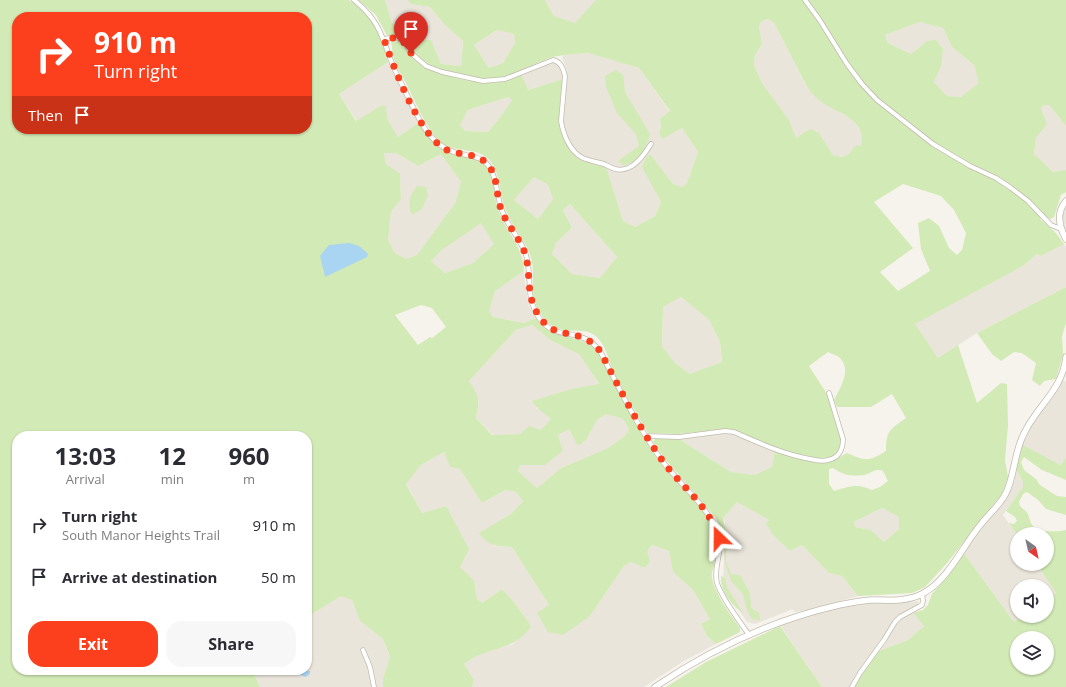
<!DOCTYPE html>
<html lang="en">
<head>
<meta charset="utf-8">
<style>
  body { margin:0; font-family:"Open Sans",sans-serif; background:#f7f7f7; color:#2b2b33; height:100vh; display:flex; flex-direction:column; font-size:15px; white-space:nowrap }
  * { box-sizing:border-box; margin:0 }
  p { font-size:13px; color:#7c7c81 }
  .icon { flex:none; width:22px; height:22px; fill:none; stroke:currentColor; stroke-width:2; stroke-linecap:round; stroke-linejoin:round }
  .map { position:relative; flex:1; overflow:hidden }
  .drawer { position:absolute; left:12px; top:431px; width:300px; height:244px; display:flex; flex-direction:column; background:#fff; border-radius:16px; box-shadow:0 1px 3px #0004 }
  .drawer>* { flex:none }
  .guide { position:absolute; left:12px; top:12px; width:300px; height:122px; border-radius:16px; box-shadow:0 1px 3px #0004; background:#fc3f1d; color:#fff; overflow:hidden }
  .needle { width:26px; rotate:146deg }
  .controls { position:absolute; left:1010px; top:527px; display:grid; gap:8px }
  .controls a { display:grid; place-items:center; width:44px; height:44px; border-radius:50%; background:#fff; box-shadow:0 1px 3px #0004; font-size:20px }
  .pin { position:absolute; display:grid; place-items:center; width:34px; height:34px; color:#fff; margin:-41px -17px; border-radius:50% 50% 50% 0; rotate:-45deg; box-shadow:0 0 4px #0007 }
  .pin .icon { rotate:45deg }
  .me { position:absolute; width:44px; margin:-22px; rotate:337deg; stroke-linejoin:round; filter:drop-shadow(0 0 3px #0008) }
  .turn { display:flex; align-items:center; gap:14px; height:84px; padding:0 16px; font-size:18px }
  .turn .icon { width:52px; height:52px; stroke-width:2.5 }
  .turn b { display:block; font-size:28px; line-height:34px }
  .then { display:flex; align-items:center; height:38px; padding:0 16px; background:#0003; gap:8px; font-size:15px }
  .eta { display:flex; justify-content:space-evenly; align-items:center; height:68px; text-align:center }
  .eta b { font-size:24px; font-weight:700; line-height:28px }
  .primary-button { display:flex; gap:8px; margin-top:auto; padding:8px 16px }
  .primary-button a { flex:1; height:46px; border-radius:16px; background:#fc3f1d; color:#fff; font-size:16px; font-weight:700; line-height:46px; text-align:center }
  .primary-button a+a { background:#f7f7f7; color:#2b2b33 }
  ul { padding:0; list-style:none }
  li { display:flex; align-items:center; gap:12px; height:52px; padding:0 16px }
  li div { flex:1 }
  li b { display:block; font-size:15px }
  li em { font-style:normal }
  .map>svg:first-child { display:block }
</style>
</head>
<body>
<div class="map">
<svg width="1066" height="687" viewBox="0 0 1066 687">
  <rect width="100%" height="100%" fill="#f6f3ec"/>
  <path fill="#eae5da" d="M385,0H407L411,4L430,7L445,25L463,41L461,66L441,64L431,40L423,39L410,26L392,23Z
    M545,0H596V1L575,23L554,16Z
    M768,19L774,23L805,84L842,114L853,119L860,130L862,139L861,146L853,148L849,154L842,157L833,155L819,133L796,139L789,120L762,83L754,65L755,55L762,44L759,26L762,21Z
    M920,22L943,28L952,47L974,65L980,83L961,97L947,96L934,82L941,66L927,41L911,54L888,43L885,35Z
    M497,30L514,34L515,43L503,63L489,68L474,45Z
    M588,53L639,68L670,112L660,119L661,126L659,133L662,138L682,128L698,152L687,183L682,187L673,184L651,155L643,167L661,202L655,216L635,227L623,221L604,163L583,156L578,153L570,142L564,129L563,120L567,77V70L562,58L564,55Z
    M552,61L556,62L562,69L563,79L527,90L521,75Z
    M388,62L418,123L398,137L387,118L382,105L357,121L339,94Z
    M508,97L512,100L504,112L488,132L465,131L460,125L468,110Z
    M1043,105H1049L1066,126V170L1053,172L1034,155L1036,138L1046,124L1041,109Z
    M384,153H396L418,166L441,154L461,182L455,203L417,255L406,259L395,253L388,240L391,212L401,199L400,175L386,164Z
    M534,177L548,185L553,199L538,219L514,200Z
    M570,204L617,257L601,278L572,274L552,254L556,243L572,228L563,210Z
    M1066,207V234L1062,217Z
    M481,222L494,244L473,263L445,273L431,261L442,250Z
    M1064,244L1066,247V287L977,333L938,358L914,324L1023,266L1037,254L1041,256Z
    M524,271L525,284L529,306L536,318L524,323L493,317L488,311L495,291Z
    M681,297L709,320L720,342L722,363L690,374L675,363L662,346L663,307Z
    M532,325L552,341L579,353L599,385L575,388L536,408L544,412L551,419L540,430L520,434L493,435L476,418L479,401L469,381L516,330Z
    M1063,380L1066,382V457L1061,465L1023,445L1033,422L1053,397Z
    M606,414L623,419L629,429L625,436L608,448L561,468L537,488L518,471L520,465H545L563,451L558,435L569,429L578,445L586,440L597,420Z
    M724,433L734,434L775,451L772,467L754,475L731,472L679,439Z
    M444,452L450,467L460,469L482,503L505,490L516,492L523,501L511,514L480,533L494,546L512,547L549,605L590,616L624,566L631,562L645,568L650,562L646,551L652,545L669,551L673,572L693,590L710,619L701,624L707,636L716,644L684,661L644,687H472L474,680L464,664L475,656L513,644L531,626L514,602L502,589L482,603L477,599L474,580L460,567L446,506L422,513L406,483L421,465Z
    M1016,469L1023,482V487L1003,515L1017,535V564H1037L1056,593L1047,599V586H1017V616H1023L1014,622L963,552L979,530L1001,506L1008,495L1013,483Z
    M737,502L769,520L766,524L773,535L790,551L802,545L829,573L842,576L858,596L809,610L794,612L793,609L755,624L747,622L723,586L725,521L723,518Z
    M882,508L899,517V529L884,542L871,530L854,527V522Z
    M341,595L352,600L360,621L383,639L390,658L383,678V687H260L255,676L258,670H307V617Z
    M917,601L919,603L918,605L901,615L859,671L850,687H822L780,625L842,607L862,603H907Z
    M913,613L924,626L908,640L879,651L887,641L896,625L902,619Z"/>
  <path fill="#d2eab5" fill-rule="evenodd" d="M0,0H349C358,6 368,15 374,24C382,35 384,49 388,62L339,94L356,121L382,105L386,106L387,118L398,137L418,123C428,137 438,150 454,155C463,157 476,157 483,164C495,173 494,193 497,207C504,230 523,244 524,271L495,291L489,311L493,317L524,323L536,318C555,345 578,330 598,352C618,389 636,429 660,463C676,484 699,501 711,524C718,539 717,550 714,566C713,569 711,574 712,578C715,594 730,614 740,628V632L716,644L707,636L701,624L710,619L693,590L673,572L669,551L652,545L647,551L650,562L645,568L631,562L624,566L590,616L563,635L548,632L537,613L549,605L512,547C497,546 489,547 479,533L511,514L523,501L516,492L505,490L482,503L460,469L450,467L444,452L421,465L406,484L422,513L446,506L469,549L460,567L474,580L477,599L482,603L502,589L514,602L531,626C518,647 498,647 477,656C472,658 468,661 464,664L474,680L472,687H383V678L390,657L383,639L360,621L352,600L341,596L307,617V436H17V670H258L255,676L260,687H0ZM17,17H307V129H17ZM384,153H396L418,166L441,154L461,182L455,203L417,255L406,259L395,253L388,240L391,212L401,199L400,174L386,164ZM481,223L494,244L473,263L445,273L431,261L442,250ZM421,305L432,308L446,327L432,338L430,337L418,345L395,315ZM532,325L552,341L579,354L599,384L575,388L532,401C537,409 544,413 551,419L540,430L529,426L520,434L492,435L476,418C480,397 480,399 469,381L516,330ZM606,414L623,419L629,429L625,436L608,448L561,468L537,488L518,471L520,465H545L563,451L558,435L569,429L578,446L586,440L597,420Z
    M358,0H385L392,23L410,26L423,39L431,40L441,64L461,66L463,41L445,25L430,7L411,4L407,0H545L554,16L575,23L596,0H1066V126L1049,105H1043L1041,109L1047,124L1036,138L1034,154L1053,172L1066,170V192L1061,195L1054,217L1050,219L1044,215L1040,219L1055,232L1064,244L1041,256L1037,254L1023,266L915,324L938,358L958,345L977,403L1001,383L1007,384L1008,425L1005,460L1008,477L1002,494L947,563L925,587L912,593L858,596L842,576L829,573L802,545L790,551L773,535L766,524L769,520L737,502L723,518L727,536L726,561L731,574L740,575L750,593L751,608L759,613L760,620L752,619L747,610L743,594L731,581L725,563L723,536L717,520L706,506L666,460L653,442L655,439H679L731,472L754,475L772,467L775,451L819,462H830L847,453C866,461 868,462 886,451C886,431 890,429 906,418L892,394L871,407H837L834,400C840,388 852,370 840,358C837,355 831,354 828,352L809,366L827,394L841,440L839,450L835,455L827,459H821L792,453L776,448L735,430L725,429L678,434L648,433C637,414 625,395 615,375C609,363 607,347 597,337C579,321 559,344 539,311C529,294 536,276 531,258C526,240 511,226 505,208C499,192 501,176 491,162C482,148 460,152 446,146C430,138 414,99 406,83C402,75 396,67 394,59C392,53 392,46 391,41L394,39C405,42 407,54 415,60C432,74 473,84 494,83C504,82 512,78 521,74L528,90L563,79C560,104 555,124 569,147C572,152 575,157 579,159C586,163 597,165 606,167L623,221L635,227L655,216L661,202L642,167L647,156L651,155L673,184L682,187L687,183L698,152L682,128L662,139L659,133L661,126L660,119L670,111L639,68L588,53L564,55L552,57L504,77L483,79L442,71L428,64L417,58L412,52L407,41L403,37L396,35L389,36L386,34L376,15ZM768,19L774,23C781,36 788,50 795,64C802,76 807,91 819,100C836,114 867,117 861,146L857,145L853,148L849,154L842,157L833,155L819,133L810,129L796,138L789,120L762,83L754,65L755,55L762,44L759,26L762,21ZM920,22L943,28L952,47L974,65L979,83L961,97L947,96L934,82L941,66L943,49L936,40L927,41L911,54L888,43L885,35ZM497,30L514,34L515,43L503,63L489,68L474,45ZM508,97L512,100L504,112L488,132L465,131L460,125L468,110ZM534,177L548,185L553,199L538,219L514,200ZM903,184L941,196L954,210L966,233L962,250L957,255L949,248L939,226L929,218L918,223L921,249L930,271L898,291L880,272L913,248L874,202ZM570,204L617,257L600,278L572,274L552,254L556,243L572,228L563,210ZM681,297L709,320L720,342L722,362L690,374L675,363L662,346L663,307ZM833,468C843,475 852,477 864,475C874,473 872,468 883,471L888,481L880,487L872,490C857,483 850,486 834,491L829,484V469ZM882,508L899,517V529L884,542L871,530L855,527L854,522Z
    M616,70L623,75L625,92L650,134C646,148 639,163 623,165L618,161L639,146L636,134L617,113L606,87L605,76Z
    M417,186L426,187L428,195L422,209L412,215C407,203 410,195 417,186Z
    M1066,287V323L1062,336L1063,354L1056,379L1044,381L1040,386L1032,380L1036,363L1022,353L1014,352L1001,361L992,354L977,333Z
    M1023,445L1061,465L1066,457V480L1042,470L1024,457L1021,462L1024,470L1036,479L1040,485L1057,496L1066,497V515L1046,509L1038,500L1027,492L1023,494L1019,502C1020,509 1025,509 1028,514C1030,519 1030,524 1035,528C1040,532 1059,532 1066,530V687H855L862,673L879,651L908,640L924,626L913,613L923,610L928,605L932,594L948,575L963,552L1014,622L1023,616H1047V599L1056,593L1037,564H1047V534L1017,535L1009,523L1014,524L1017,521L1015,517L1006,511L1023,487V482L1016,469ZM1017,638H1047V668H1017Z
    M721,576L725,578L727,587L743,613C731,604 720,591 721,576Z
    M780,626L822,687H666L706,662Z"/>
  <path fill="#a9d4f2" d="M349,243L359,246L368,254L367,257L325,277L320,256L329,245Z
    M297,670L310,671V674L306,677L302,676Z"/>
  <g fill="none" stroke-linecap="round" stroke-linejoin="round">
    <defs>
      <path id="minor" d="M354,0C380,21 382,37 393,66C397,75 402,84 406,93C413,107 419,121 428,133C435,142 444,149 454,152C470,157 485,155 492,172C498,185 497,200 503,213C509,228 521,239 526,255C533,278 524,297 540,319C553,337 569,331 586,339C592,342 596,346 600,351C619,388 638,428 663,462C680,484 702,501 715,526C727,549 712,564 717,583C722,599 739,620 749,635
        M805,0L819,19L847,64L862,84L877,100L933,144L970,166L996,178L1011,188L1028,201L1051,225L1061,229
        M384,39L396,37L400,39L406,44L411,53L426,66L442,72L483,81L505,79L553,60C561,62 563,68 565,76L561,121C563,134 570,152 583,158C590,161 597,162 604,164C612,168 618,172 628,168C638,164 645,153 651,144
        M646,436L679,437L725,431L734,432C759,443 783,454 810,459C816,460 822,462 828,460C839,458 843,449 843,439L829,393
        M363,650L370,667L374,687
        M852,687L860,673L884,640L895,622L900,617L922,605L923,601L922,594"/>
      <path id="tertiary" d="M1066,201C1056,212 1059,227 1066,239
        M655,687C711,649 773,620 839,605C849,603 860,601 871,600C888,600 906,602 922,594C949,580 962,546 982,523C990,513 1000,505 1006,493C1014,477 1014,456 1022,438C1034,407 1062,393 1066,357"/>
    </defs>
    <use href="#minor" stroke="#c2bbae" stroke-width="5.5"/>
    <use href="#tertiary" stroke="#c2bbae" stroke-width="7"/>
    <use href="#minor" stroke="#fff" stroke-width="4"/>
    <use href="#tertiary" stroke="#fff" stroke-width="5.5"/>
  </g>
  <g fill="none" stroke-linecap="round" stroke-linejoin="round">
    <path stroke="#fc3f1d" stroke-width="7" stroke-dasharray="0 12.6" d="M411,53C403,39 400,36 384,39C393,66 419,135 445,149C459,156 479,152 489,166C498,178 496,195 501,209C507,226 522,240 526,257C531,279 526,297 539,316C552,337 568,330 586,339C592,342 596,346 600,351C619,387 637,424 660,457C679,485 709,505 719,538"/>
  </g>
</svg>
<div class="controls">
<a><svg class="needle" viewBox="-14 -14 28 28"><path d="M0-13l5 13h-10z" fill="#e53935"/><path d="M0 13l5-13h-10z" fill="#7c7c81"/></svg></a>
<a><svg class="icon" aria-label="sound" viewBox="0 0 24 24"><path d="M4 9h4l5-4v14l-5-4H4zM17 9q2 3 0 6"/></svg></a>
<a><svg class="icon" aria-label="layers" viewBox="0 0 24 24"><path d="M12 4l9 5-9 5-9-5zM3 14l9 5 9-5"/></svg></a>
</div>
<div class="pin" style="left:411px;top:53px;background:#d93025"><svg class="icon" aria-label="arrive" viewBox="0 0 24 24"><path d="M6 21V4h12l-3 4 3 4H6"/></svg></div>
<svg class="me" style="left:719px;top:538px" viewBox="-20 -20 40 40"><path d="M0-17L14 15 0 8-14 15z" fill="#fc3f1d" stroke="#fff" stroke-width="4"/></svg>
<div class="guide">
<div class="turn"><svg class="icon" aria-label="right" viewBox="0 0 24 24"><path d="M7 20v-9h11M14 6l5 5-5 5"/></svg><div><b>910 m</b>Turn right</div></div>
<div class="then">Then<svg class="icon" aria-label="arrive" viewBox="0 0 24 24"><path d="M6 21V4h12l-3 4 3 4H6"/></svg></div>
</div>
<section class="drawer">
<div class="eta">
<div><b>13:03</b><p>Arrival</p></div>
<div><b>12</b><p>min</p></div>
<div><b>960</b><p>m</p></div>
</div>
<ul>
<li><svg class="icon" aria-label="right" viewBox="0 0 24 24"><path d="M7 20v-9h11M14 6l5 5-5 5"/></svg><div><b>Turn right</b><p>South Manor Heights Trail</p></div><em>910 m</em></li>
<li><svg class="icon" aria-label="arrive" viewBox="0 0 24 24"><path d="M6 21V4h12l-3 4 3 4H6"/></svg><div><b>Arrive at destination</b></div><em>50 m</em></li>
</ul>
<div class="primary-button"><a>Exit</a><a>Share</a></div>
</section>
</div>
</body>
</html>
